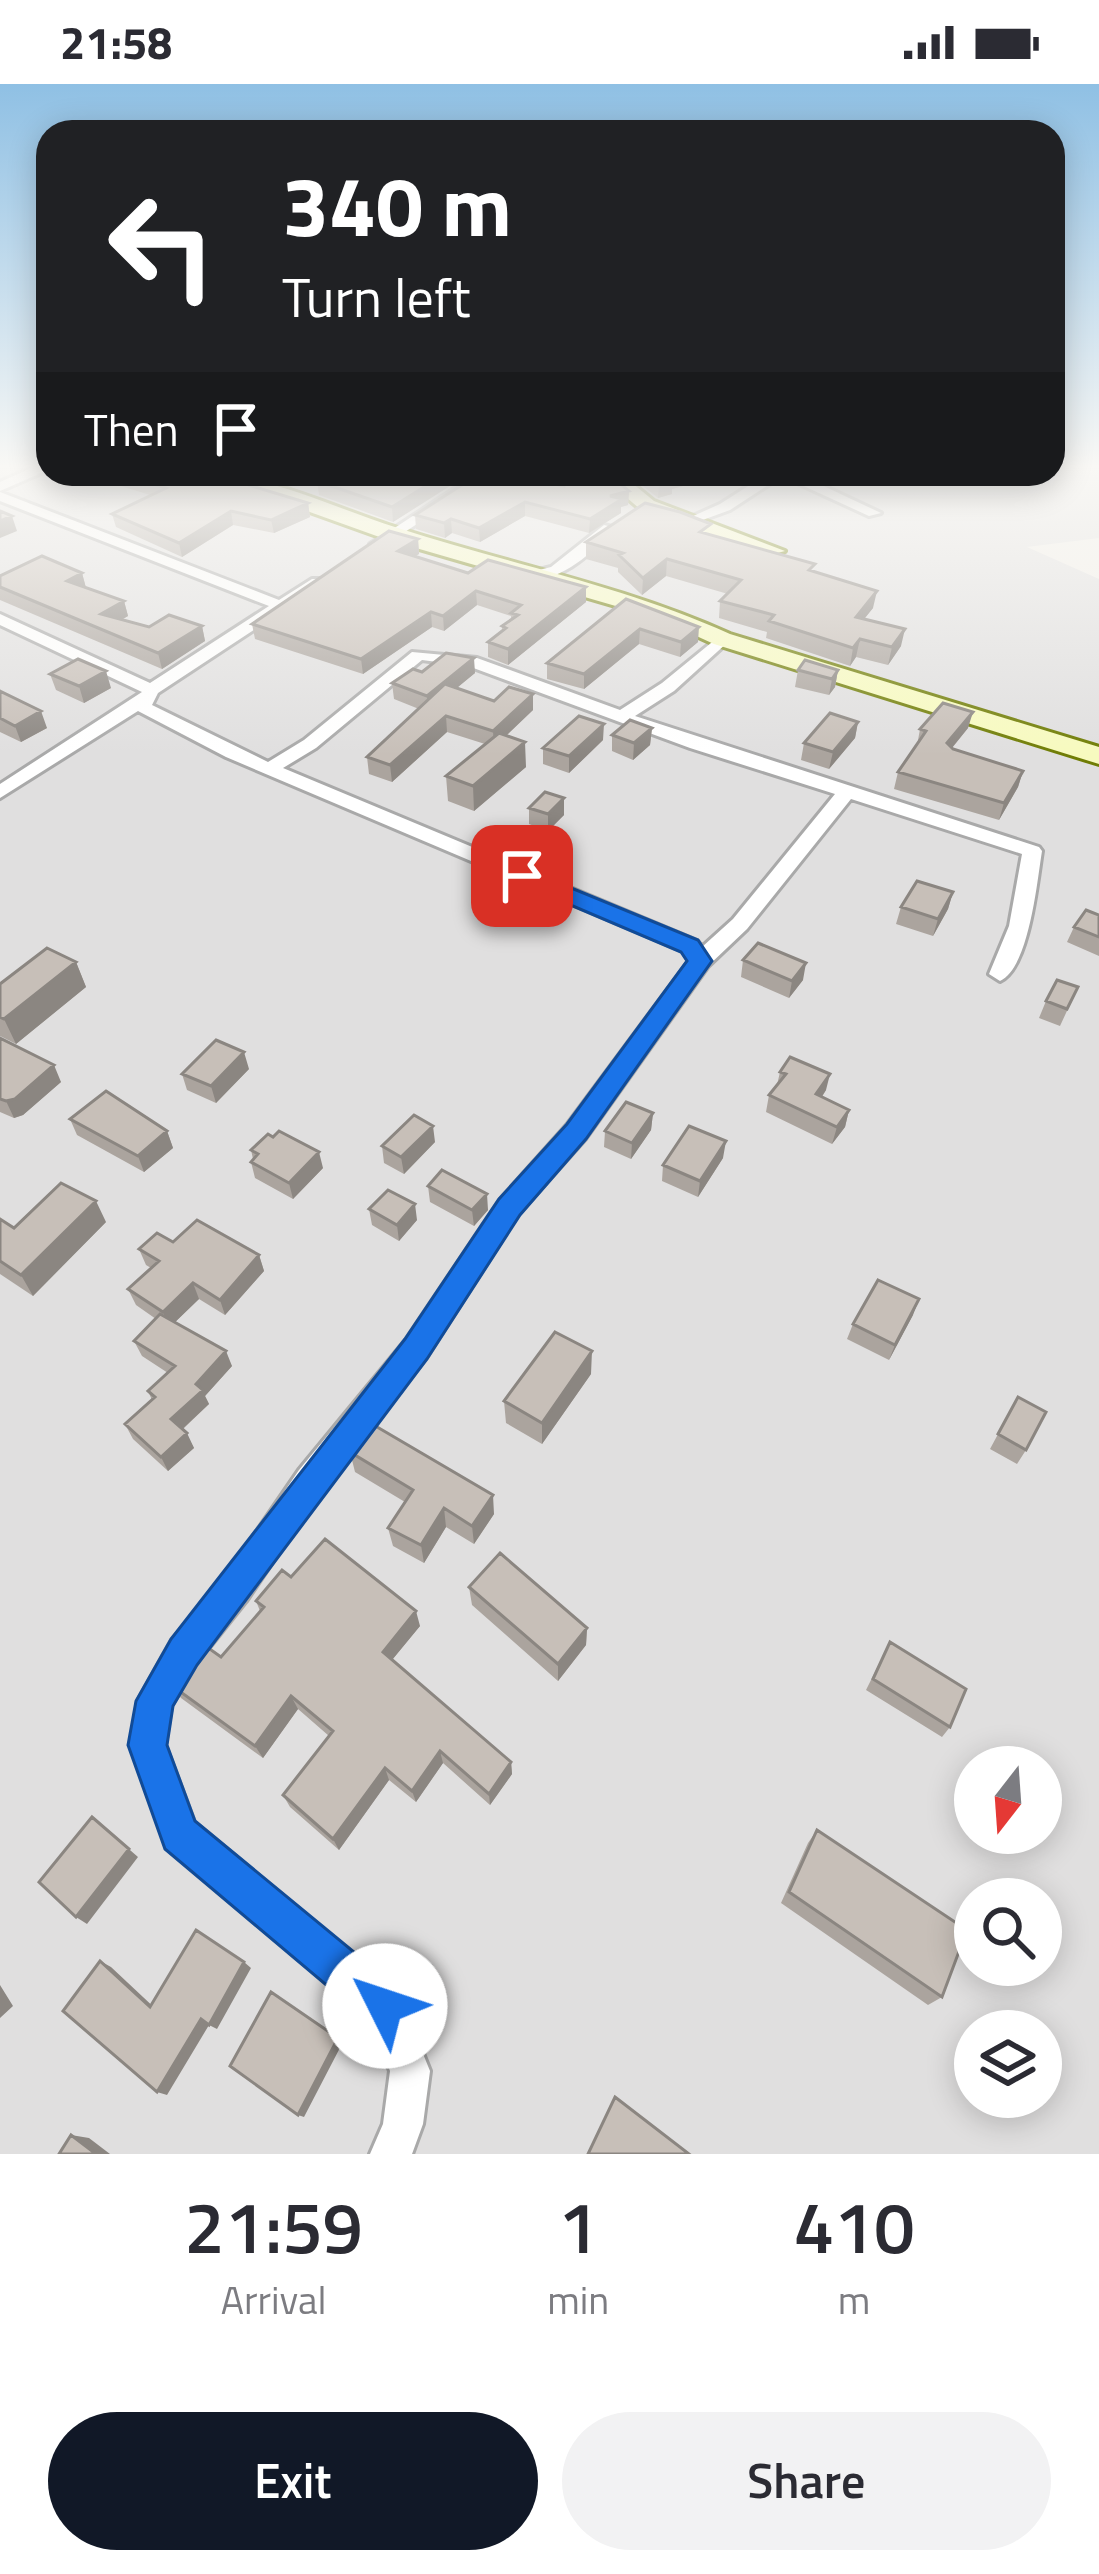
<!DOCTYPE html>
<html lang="en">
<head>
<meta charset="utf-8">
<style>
  body { margin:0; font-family:"Titillium Web",sans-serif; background:#f2f2f3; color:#2b2b33; height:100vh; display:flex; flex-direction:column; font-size:45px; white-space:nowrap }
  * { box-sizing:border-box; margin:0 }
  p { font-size:39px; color:#7c7c81 }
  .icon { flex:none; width:66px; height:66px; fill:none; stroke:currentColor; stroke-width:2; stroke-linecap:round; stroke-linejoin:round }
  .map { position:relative; height:2070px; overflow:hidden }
  .side { display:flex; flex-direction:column; background:#fff; flex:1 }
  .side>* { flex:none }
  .top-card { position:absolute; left:36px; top:36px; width:1029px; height:366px; border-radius:36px; box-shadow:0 6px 30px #0003; background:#202124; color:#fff; overflow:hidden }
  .needle { width:78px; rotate:197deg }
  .controls { position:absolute; left:954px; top:1662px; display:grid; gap:24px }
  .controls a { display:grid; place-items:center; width:108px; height:108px; border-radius:50%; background:#fff; box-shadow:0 6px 30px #0003; font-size:60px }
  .pin { position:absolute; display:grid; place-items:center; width:102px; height:102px; color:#fff; margin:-51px; border-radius:24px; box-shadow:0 6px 18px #0006 }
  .me { position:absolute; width:132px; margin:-66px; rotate:311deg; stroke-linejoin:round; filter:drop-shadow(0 0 9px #0008) }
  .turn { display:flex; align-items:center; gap:42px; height:252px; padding:0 48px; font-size:54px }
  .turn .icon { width:156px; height:156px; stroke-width:2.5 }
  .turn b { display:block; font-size:84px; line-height:102px }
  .then { display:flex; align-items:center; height:114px; padding:0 48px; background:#0003; gap:24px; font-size:45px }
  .eta { display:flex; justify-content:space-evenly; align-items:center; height:204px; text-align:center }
  .eta b { font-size:72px; font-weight:600; line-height:84px }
  .primary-button { display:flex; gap:24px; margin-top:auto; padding:24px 48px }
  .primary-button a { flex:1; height:138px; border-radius:72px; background:#111827; color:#fff; font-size:48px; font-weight:600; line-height:138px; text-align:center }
  .primary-button a+a { background:#f2f2f3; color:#2b2b33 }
  .status { display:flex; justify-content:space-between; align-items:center; height:84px; padding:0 60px; background:#fff; direction:ltr }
  .status svg { height:33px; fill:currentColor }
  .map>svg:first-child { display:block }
</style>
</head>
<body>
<div class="status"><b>21:58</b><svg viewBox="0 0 49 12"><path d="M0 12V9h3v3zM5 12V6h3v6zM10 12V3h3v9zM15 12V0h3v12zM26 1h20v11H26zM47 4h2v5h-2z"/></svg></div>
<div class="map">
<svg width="1099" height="2070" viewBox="0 0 1099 2070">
  <rect width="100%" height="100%" fill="#f2efe9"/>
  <path fill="#e0dfdf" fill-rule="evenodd" d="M0,381H48V390H1053V381H1099V454L1027,463L1099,495V2070H0ZM975,1683H1041V1749H975ZM975,1815H1041V1881H975ZM975,1947H1041V2013H975Z"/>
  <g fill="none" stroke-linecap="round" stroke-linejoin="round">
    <defs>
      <path id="street" d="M38,381H48V386L0,407V398Z
        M477,390H493L382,463L370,460Z
        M767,390H798L881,429L869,432L782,392L730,426L689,441L682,437L720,420Z
        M0,408L279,516L312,495H322V501L158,609L152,621L268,678L304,656L412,568L477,574L620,626L662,599L722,550L730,555L728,558L674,607L635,632L1039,763L1042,767C1037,798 1029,884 1000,897L989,890L1009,842L1022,770L851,715L747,845L708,882L585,1055L518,1130L426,1274L321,1406L246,1517L196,1580L171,1622L165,1661L194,1738L398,1908L430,1987L423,2040L412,2070H370L383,2040L390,1987L370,1935L167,1763L131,1661L138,1617L172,1556L224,1495L299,1386L406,1256L500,1116L567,1041L689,877L683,867L226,673L138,627L0,714V700L142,608L0,541V530L150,599L269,522L0,417ZM422,576L468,582L690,664L835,710L733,835L702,863L697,857L283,684L316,664Z
        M604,441L616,444C594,466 555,507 523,490L551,483Z"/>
      <path id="secondary" d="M204,390C269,390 336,425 398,444C509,480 624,502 730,550L1099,663V680L714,560L657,534L385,455Z
        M599,390H621L654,417L785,467L766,472L640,425Z"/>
    </defs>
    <use href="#street" stroke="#a9a9a9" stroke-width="6"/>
    <use href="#secondary" stroke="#707d05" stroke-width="6"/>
    <use href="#street" fill="#fff" fill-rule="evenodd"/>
    <use href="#secondary" fill="#f7fabf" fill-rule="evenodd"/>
  </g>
  <path fill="#aba49e" d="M109,390H212L308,419L310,433L274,449L233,441L182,473L116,443L112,430L150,411L111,399Z
    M328,390H464V393L393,438L319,411L317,397Z
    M628,390H716V393L672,405V410L658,414Z
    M564,402L629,407L628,421L621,423V429L589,449L525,432L480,458L452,449L445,454L416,445L415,431Z
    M710,451L814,487L873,524L864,535L901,562L888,581L856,573L850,582L766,554L767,548L719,534L720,517L728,510L666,492L642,511L618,488V484L586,475V458Z
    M418,455L419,470L414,472L468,489L586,518L508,581L488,573V558L502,547V542L511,536V532L477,521L444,547L432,543L363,590L255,555L252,540Z
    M82,489L86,504L124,517L128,532L121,536L149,543L202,542L205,557L162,585L0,516V492Z
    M626,515L698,558L680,573L639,560L584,605L547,595V579Z
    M798,586H838L835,603L829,611L795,603Z
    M422,588L475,589L456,604L494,617L533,626L506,652L526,683L474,727L448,717L446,692L485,660L447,648L392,698L369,690L367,673L419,625L394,615L392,599Z
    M50,590L111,604L84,619L56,606Z
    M0,607L47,644L21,658L0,648Z
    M858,638L855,654L829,685L801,676L804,659Z
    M652,644L650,661L633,676L612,667V651Z
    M968,644L952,664L1023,687L1018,703L999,736L894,705L898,688L917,662L920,645Z
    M603,656L569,689L543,680V664Z
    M529,724L564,731L548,747L529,740Z
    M953,808L948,825L933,852L896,840L901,823Z
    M1099,831V872L1067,858L1074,843Z
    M743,876L803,896L789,914L741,893Z
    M76,878L86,903L16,960L0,952V900Z
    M1078,903L1060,942L1039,934L1046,917Z
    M0,954L61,998L23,1031L14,1034L0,1028Z
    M249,985L216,1019L187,1006L182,990Z
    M780,988L826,1006L822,1013L849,1026L845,1043L832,1060L766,1028L769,1011L777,1001Z
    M653,1029L651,1046L631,1075L604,1063L605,1047Z
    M70,1035L167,1047L173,1064L144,1088L77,1051Z
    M435,1058L404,1090L384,1079L382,1062Z
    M251,1066L323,1084L293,1115L255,1094L251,1078L253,1075Z
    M723,1074L698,1113L662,1097L663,1081Z
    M428,1102L488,1126L474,1142L430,1118Z
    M369,1125L417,1136L399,1157L372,1141Z
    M0,1135L14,1144L106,1138L33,1212L0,1190Z
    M173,1158L259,1171L264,1187L225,1231L199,1215L175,1238L232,1282L205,1312L209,1320L183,1345L194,1364L168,1387L133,1355L125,1340L152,1316L148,1307L168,1289L142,1272L134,1257L156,1235L136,1221L128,1205L151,1184L146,1181L139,1165Z
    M913,1231L889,1276L847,1255L853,1240Z
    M591,1290L542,1360L506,1339L504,1317Z
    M1018,1313L1026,1366L1017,1380L990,1365Z
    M350,1368L494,1430L474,1460L446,1443L424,1479L393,1462L388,1444L405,1418L355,1388Z
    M291,1493L420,1542L392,1576L511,1678L512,1690L490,1721L443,1679L416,1718L389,1696L339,1766L290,1723L283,1711L329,1652L298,1625L263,1674L181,1614L171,1601L221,1573L260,1527L256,1517Z
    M469,1503L587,1544L586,1561L558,1597L472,1521Z
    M890,1558L950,1643L942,1653L866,1606Z
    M817,1746L942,1913L928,1921L781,1819L808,1759Z"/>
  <path fill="#8b8681" d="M445,390H464V393L393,438L392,423Z
    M676,390H716V393L672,405V410L658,414L659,400L667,392Z
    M629,407L628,421L621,423V429L589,449L590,435L610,412Z
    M525,418V432L480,458L479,444Z
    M308,419L310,433L274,449L271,436Z
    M231,427L233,441L182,473L179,459Z
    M12,432L17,447L0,454V437Z
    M451,435L452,449L445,454L444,439Z
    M418,455L419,470L399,482L398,467Z
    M667,475L666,492L642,511L643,494Z
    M82,489L86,504L67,497Z
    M586,503V518L508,581V565Z
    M476,507L477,521L444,547L443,532Z
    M877,507L873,524L852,550L856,533Z
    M124,517L128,532L105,545L101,530Z
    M431,528L432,543L363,590L361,575Z
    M202,542L205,557L162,585L158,569Z
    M699,543L698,558L680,573L681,558Z
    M640,545L639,560L584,605V590Z
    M905,545L901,562L888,581L892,563Z
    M860,555L856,573L850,582L853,564Z
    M474,574L475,589L428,628L427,612Z
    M838,586L835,603L829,611L832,595Z
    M106,587L111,604L84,619L79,602Z
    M533,610V626L494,663L493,647Z
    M41,627L47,644L21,658L15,642Z
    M973,628L968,644L942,676L947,659Z
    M446,632L447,648L392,698L390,681Z
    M858,638L855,654L829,685L833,668Z
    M604,640L603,656L569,689V672Z
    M652,644L650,661L633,676L634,659Z
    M525,658L526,683L474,727L473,702Z
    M1023,687L1018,703L999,736L1004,719Z
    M564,714V731L548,747V730Z
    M953,808L948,825L933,852L938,835Z
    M76,878L86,903L16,960L4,935Z
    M806,879L803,896L789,914L792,897Z
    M244,968L249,985L216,1019L211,1002Z
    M54,981L61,998L23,1031L14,1034L6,1017Z
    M830,990L826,1006L812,1027L816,1010Z
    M849,1026L845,1043L832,1060L837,1043Z
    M653,1029L651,1046L631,1075L632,1059Z
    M433,1042L435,1058L404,1090L401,1073Z
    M167,1047L173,1064L144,1088L138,1072Z
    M726,1057L723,1074L698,1113L700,1097Z
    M319,1068L323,1084L293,1115L289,1099Z
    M487,1110L488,1126L474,1142L472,1126Z
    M96,1117L106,1138L33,1212L21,1191Z
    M415,1120L417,1136L399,1157L397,1141Z
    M259,1171L264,1187L225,1231L220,1216Z
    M193,1199L199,1215L169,1244L163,1228Z
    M919,1215L913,1231L889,1276L895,1261Z
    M226,1267L232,1282L205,1312L209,1320L178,1349L171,1335L196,1300Z
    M592,1267L591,1290L542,1360V1339Z
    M187,1349L194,1364L168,1387L161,1373Z
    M493,1411L494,1430L474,1460L472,1442Z
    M444,1424L446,1443L424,1479L421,1461Z
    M416,1527L420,1542L387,1582L383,1568Z
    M587,1544L586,1561L558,1597V1580Z
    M291,1612L298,1625L263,1674L255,1662Z
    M440,1667L443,1679L416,1718L412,1707Z
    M511,1678L512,1690L490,1721L489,1710Z
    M385,1684L389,1696L339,1766L333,1755Z
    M92,1733L138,1773L87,1840L76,1833Z
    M100,1877L111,1883L159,1928L150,1923Z
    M244,1878L251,1884L217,1945L209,1941L167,2011L157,2008L201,1935Z
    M0,1901L13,1922L0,1934Z
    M338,1954L343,1958L304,2033L298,2031Z
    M71,2051L89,2054L110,2070H96Z"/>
  <path fill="#c7bfb8" stroke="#8b8681" stroke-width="3" d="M121,390H212L308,419L271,436L231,427L179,459L112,430L166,404Z
    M328,390H445L392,423L317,397Z
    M479,390H509L564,402L567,390H609L629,407L610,412L622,415L590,435L525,418L479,444L451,435L444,439L415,431Z
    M646,390H676L667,392L673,396L659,400Z
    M645,419L680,428L711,440L700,448L815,480L809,486L877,507L856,533L905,545L892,563L860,555L853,564L769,537L774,531L720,517L741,496L667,475L643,494L619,471L623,469L586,458Z
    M0,427L12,432L0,437Z
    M389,447L418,455L398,467L468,489L488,476L586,503L508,565L488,558L506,544L502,542L518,531L511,529L521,521L476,507L443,532L431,528L361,575L252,540Z
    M42,472L82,489L67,497L124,517L101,530L149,543L169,531L202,542L158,569L0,503V492Z
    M626,515L699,543L681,558L640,545L584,590L547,579Z
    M446,569L474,574L427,612L392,599L413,585L422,588Z
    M78,575L106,587L79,602L50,590Z
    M805,576L838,586L832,595L798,586Z
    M445,600L494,617L509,603L533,610L493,647L446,632L390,681L367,673Z
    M0,607L41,627L15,642L0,634Z
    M943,619L973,628L947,659L953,665L1023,687L1004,719L898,688L926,647L920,645Z
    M830,629L858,638L833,668L804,659Z
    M579,632L604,640L569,672L543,664Z
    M630,636L652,644L634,659L612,651Z
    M499,649L525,658L473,702L446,692Z
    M545,708L564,714L548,730L529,724Z
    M917,797L953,808L938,835L901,823Z
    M1086,826L1099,831V853L1074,843Z
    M758,859L806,879L792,897L743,876Z
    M47,864L76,878L4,935L0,933V900Z
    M1057,896L1078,903L1067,925L1046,917Z
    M0,954L54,981L15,1015L6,1017L0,1015Z
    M216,956L244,968L211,1002L182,990Z
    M790,973L830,990L816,1010L849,1026L837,1043L769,1011L786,990L780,988Z
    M106,1007L167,1047L138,1072L70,1035Z
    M626,1018L653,1029L632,1059L605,1047Z
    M414,1031L433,1042L401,1073L382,1062Z
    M689,1042L726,1057L700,1097L663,1081Z
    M279,1047L319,1068L289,1099L251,1078L258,1070L251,1066L268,1050L273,1053Z
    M442,1086L487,1110L472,1126L428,1102Z
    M61,1099L96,1117L21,1191L0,1177V1135L14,1144Z
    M388,1106L415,1120L397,1141L369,1125Z
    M197,1136L259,1171L220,1216L193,1199L163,1228L128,1205L159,1177L139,1165L157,1149L173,1158Z
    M878,1196L919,1215L895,1261L853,1240Z
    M160,1230L226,1267L196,1300L203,1306L171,1335L187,1349L161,1373L125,1340L155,1313L148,1307L175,1282L134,1257Z
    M555,1248L592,1267L542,1339L504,1317Z
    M1018,1313L1046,1328L1026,1366L998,1350Z
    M372,1340L493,1411L472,1442L444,1424L421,1461L388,1444L413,1406L350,1368Z
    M325,1455L416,1527L383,1568L511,1678L489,1710L440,1667L412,1707L385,1684L333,1755L283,1711L333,1647L291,1612L255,1662L171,1601L200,1558L221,1573L264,1523L256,1517L282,1486L291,1493Z
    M500,1469L587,1544L558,1580L469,1503Z
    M890,1558L966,1605L950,1643L873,1595Z
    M92,1733L129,1765L76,1833L39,1798Z
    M817,1746L967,1846L942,1913L789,1808Z
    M196,1846L244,1878L209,1941L201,1935L157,2008L63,1927L100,1877L150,1923Z
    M271,1908L338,1954L298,2031L230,1982Z
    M615,2013L689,2070H588Z
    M71,2051L96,2070H59Z"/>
  <linearGradient id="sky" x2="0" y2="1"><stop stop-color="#8fc0e4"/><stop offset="0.57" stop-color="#f9f8f5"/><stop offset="1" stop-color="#f9f8f5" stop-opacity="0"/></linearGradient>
  <rect width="1099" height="671" fill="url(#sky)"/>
  <path fill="#1a73e8" stroke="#114b97" stroke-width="3" d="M514,787H530L698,856L712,877L586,1055L520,1131L427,1275L197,1581L173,1622L167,1661L195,1737L400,1906L407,1922L400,1937L385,1944L369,1937L165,1765L128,1661L136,1617L171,1555L405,1255L499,1115L567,1040L687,877L681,868L514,797Z"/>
</svg>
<div class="controls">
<a><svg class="needle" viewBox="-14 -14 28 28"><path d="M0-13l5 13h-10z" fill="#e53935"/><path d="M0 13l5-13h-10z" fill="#7c7c81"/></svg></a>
<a><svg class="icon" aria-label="search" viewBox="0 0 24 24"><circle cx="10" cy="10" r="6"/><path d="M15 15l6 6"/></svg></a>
<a><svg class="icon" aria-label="layers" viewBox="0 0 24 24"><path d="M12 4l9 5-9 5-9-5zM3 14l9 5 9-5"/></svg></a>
</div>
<div class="pin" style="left:522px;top:792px;background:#d93025"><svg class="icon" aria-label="arrive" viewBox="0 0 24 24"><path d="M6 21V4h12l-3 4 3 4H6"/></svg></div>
<svg class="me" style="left:385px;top:1922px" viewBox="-20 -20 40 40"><circle r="19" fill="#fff"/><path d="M0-13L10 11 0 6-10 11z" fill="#1a73e8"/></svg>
<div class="top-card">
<div class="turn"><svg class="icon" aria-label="left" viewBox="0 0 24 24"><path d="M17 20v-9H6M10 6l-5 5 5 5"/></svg><div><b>340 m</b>Turn left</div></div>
<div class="then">Then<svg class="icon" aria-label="arrive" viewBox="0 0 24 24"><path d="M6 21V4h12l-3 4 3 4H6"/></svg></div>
</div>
</div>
<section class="side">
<div class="eta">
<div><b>21:59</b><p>Arrival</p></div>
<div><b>1</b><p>min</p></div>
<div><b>410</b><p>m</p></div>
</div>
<div class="primary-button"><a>Exit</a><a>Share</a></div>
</section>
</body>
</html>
